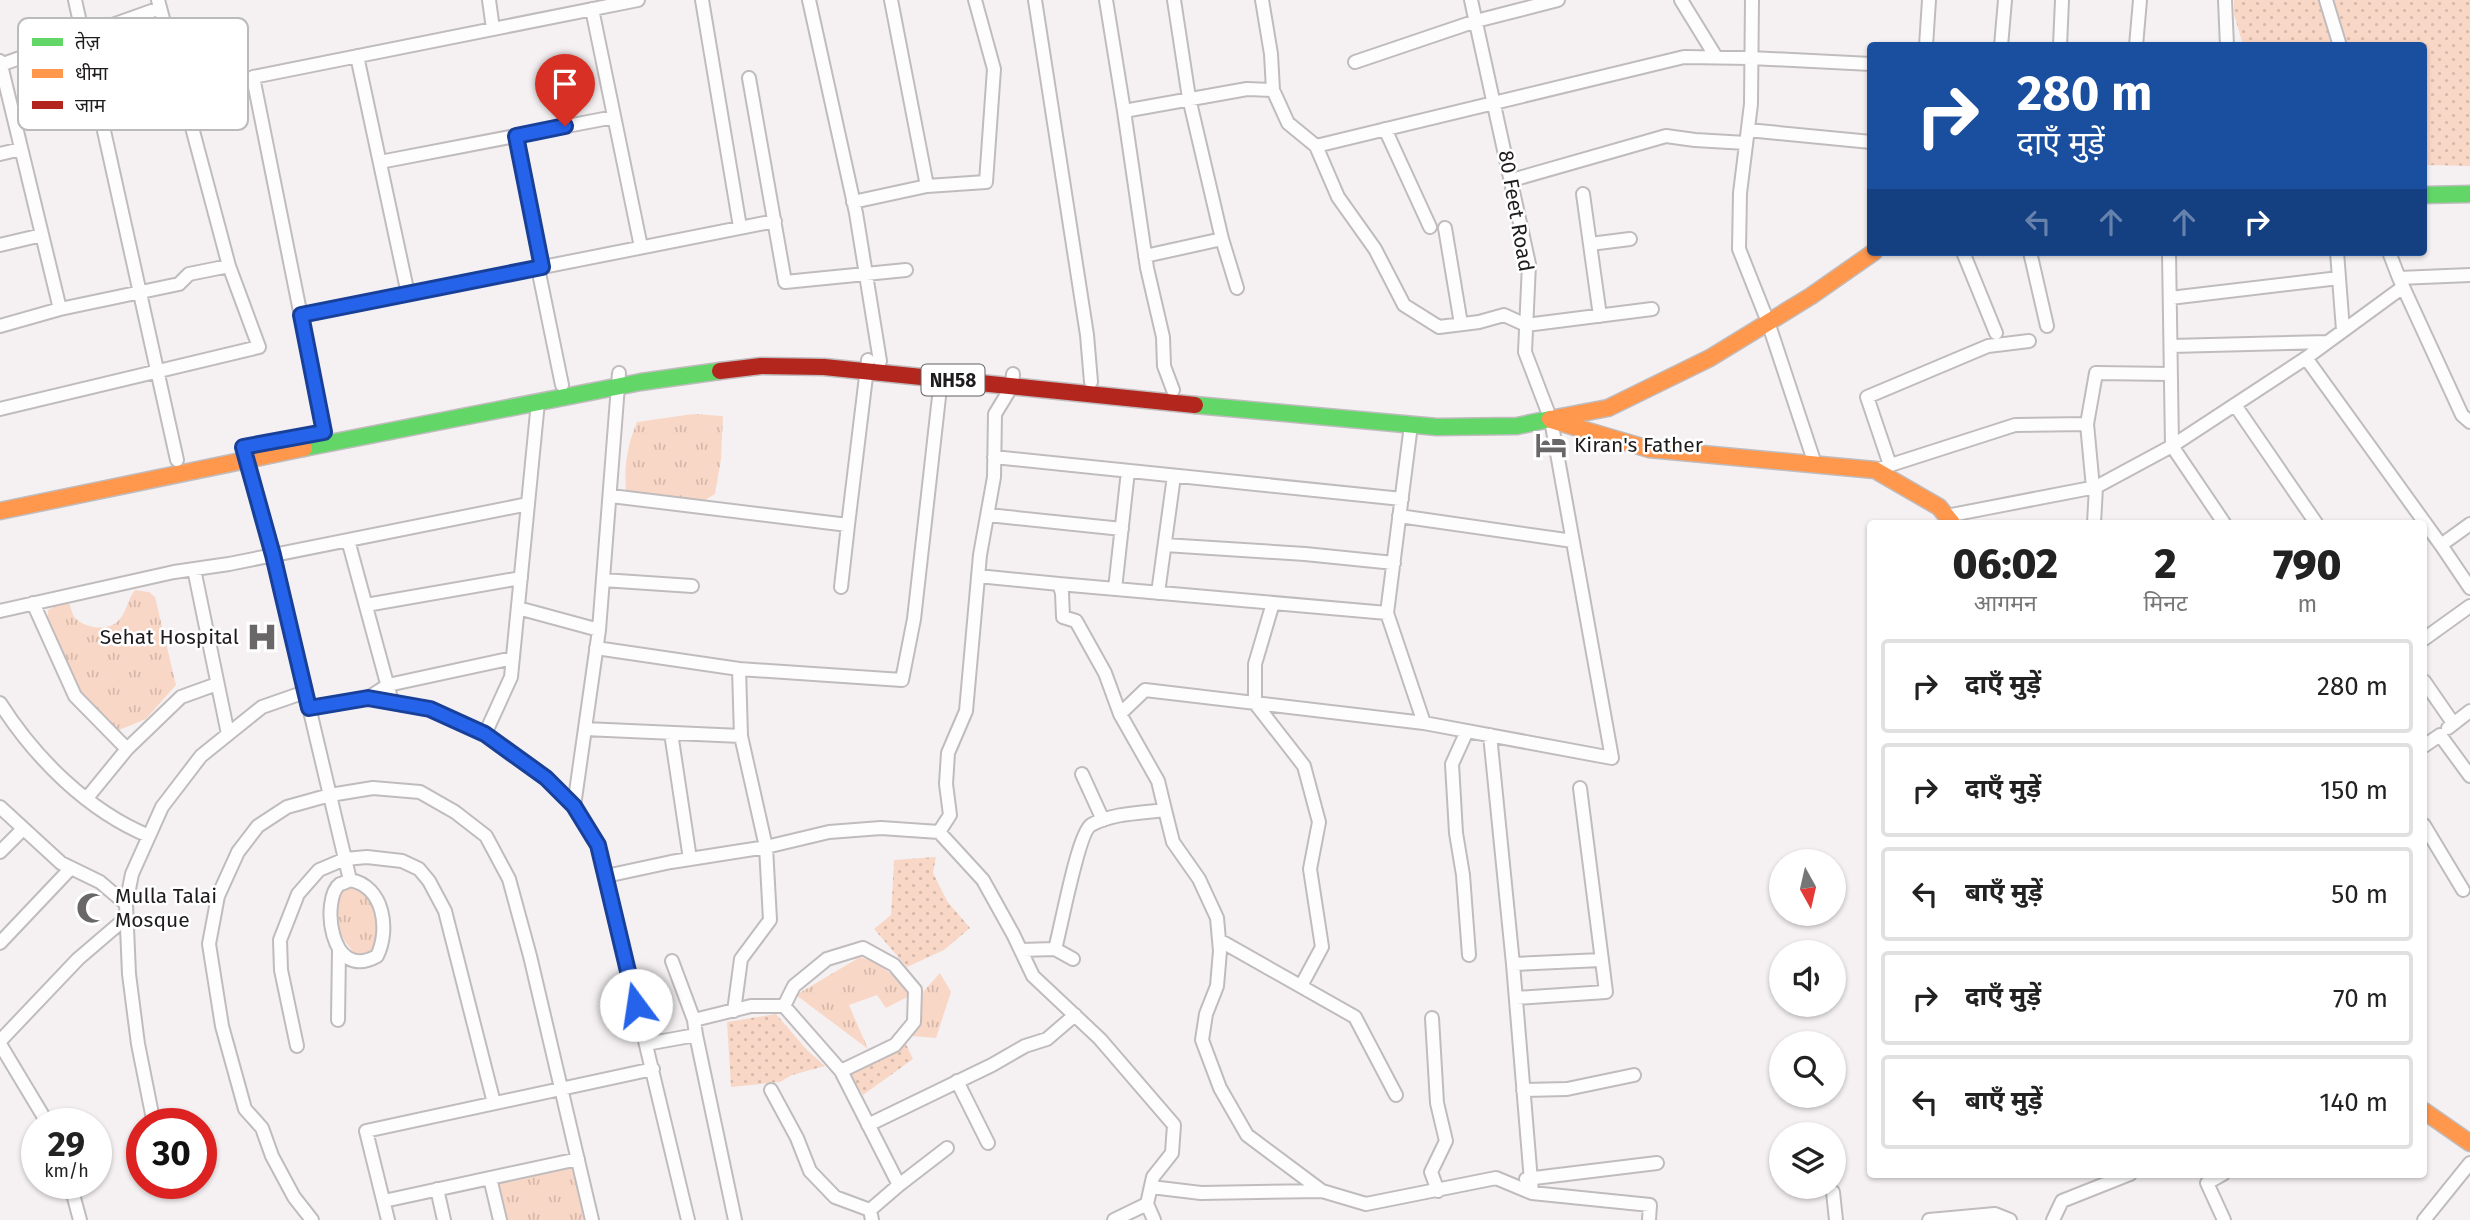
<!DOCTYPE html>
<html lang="hi">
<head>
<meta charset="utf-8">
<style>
  body { margin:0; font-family:"Fira Sans","Noto Sans Devanagari",sans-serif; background:#f6f6f6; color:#222; height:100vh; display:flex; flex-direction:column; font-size:26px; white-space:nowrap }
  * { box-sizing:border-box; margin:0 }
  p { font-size:23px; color:#767676 }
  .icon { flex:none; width:38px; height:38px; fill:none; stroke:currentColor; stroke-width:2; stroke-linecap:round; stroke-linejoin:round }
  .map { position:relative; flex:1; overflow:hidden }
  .details { position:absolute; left:1867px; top:520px; width:560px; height:658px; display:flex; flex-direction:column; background:#fff; border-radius:7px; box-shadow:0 2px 5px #0004 }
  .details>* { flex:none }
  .guide { position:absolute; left:1867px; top:42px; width:560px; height:214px; border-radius:7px; box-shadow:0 2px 5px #0004; background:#1a4fa0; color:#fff; overflow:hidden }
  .needle { width:46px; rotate:172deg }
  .tools { position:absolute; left:1769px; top:849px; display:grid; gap:14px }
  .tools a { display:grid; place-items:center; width:77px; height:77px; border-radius:50%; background:#fff; box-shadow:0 2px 5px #0004; font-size:35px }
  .speed { position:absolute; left:21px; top:1108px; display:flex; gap:14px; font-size:35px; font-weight:700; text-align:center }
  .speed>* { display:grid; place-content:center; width:91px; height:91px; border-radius:50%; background:#fff; box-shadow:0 2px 5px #0004; line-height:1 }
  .speed small { font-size:18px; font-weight:400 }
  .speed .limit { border:10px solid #d22; background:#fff; color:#111 }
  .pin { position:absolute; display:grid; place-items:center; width:60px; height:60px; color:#fff; margin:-72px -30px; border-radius:50% 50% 50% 0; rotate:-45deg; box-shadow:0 0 7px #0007 }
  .pin .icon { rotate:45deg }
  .me { position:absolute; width:77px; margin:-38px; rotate:346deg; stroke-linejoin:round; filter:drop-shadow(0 0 5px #0008) }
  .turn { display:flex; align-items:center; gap:24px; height:147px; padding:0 35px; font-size:32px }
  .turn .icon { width:91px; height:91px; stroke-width:2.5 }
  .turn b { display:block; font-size:49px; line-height:60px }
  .lanes { display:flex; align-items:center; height:66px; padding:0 35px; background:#0003; justify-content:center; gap:35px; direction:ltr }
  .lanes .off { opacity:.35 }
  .eta { display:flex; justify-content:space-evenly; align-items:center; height:119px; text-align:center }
  .eta b { font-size:42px; font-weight:800; line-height:49px }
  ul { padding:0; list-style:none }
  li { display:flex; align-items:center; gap:21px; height:94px; margin:0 14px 10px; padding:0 21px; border:4px solid #e0e0e0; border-radius:7px }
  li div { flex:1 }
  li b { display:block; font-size:26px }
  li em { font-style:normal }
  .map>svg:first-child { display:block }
</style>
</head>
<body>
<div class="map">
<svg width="2470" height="1220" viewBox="0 0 2470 1220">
  <defs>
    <pattern id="grass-dots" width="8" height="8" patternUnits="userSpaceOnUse" patternTransform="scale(1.75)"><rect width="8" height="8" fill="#f9d7c6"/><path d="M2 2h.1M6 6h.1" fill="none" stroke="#d5b8aa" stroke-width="1.8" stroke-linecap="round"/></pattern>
    <pattern id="park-tufts" width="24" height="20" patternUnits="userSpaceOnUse" patternTransform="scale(1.75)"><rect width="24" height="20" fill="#f9d7c6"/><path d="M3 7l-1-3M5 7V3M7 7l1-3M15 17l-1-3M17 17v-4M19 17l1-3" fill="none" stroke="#d5b8aa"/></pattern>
  </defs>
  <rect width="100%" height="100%" fill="#f5f1f3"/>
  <path fill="url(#grass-dots)" d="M2234,0H2470V166L2424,165V46L2243,45L2234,14Z
    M936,857L933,873L947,901L970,928L944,950L907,967L874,929L891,915L894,860Z
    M776,1014L807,1050L825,1066L792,1075L780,1082L731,1087L727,1022Z
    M905,1042L913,1059L863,1095L850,1074Z"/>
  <path fill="url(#park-tufts)" d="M693,414L723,416L721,459L715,494L705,500L643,497L626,491C624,466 627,446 637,422Z
    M135,590L149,592L155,597L176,685L146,719L119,730C106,722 94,714 84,703C70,687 45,631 48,610L58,604L69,602C71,608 72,614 75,618C86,629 110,632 120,619C127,610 128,599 135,590Z
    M350,882C353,884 357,884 360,887C373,899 384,935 371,950C368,955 361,955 356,955C336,932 331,919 339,889Z
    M860,957L877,963L915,993L886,1008L877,995L849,1005L868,1049L796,995Z
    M940,973L951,992L936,1038L911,1036L923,992Z
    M572,1167L584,1220H499L495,1181Z"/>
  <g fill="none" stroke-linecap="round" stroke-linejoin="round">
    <defs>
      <path id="street" d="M75,0L177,460
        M489,0L493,29
        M702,0L740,227
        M809,0L856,213L880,361
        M1035,0L1087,335L1091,382
        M1106,0L1124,111
        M1681,0L1716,57
        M1752,0L1751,104L1740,193L1739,249L1768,322L1815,464
        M2225,0L2227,46
        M2326,0L2340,46
        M592,9L641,247
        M1926,46L1929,0
        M2001,46L2005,0
        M2060,46L2062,0
        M2136,46L2140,0
        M357,56L408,294
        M0,61L60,309
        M1355,62L1476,21L1558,0
        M0,65L160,8
        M749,78L785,282L906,270
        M1273,90L1288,123L1316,146L1338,197L1375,249L1404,305L1439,327L1479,322L1504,315L1526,325L1652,309
        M1385,129L1430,227
        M1748,130L1871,142
        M516,136L542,267
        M1316,146L1684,57L1751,58L1871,64
        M0,154L21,149
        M380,162L614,117
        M1512,180L1666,136L1695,140L1746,143
        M927,186L986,182L994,69L975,0
        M1583,194L1600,316
        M853,202L927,186L891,0
        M1445,228L1461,324
        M1222,239L1237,288
        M1590,244L1630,239
        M0,245L42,235
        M1963,252L1996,333
        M2030,252L2047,326
        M2169,252L2172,446L2224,523
        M2337,252L2343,330
        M2389,252L2399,278L2470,275
        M1145,256L1222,239L1189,98L1174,0
        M538,268L562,385
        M2399,278L2462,415L2470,422
        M2403,287L2306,358L2441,545L2470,524
        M2170,298L2339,278
        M301,315L775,221
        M0,326L60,309L179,284L189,274L229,266
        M2171,346L2327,342
        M1173,390L1164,366L1163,337L1147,268L1124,111L1247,89L1273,90L1271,54L1262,0
        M2235,405L2316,523
        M0,409L259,347L229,266L158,0
        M2087,424L2096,373L2171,374
        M324,431L253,77L638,0
        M243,447L273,555L350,880
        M994,457L1402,499
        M1890,465L1867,397L1988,346L2029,341
        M1875,470L2015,425L2087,424L2093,488
        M611,496L848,525L841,587
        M988,515L1122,529
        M1399,516L1573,541
        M1946,516L2096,487L2172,446L2306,358
        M2094,523L2096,487
        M848,525L868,360
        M348,540L392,702
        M1165,545L1305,554L1394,563
        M2441,545L2470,588
        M194,569L228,734
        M978,576L1059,584L1062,593L1063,617L1076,621L1105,673L1120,714L1158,781L1165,810C1141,813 1112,813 1091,825C1078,833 1061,928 1055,949
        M603,580L692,586
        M1059,584L1387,613
        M1115,589L1128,471
        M1158,593L1174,476
        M33,603L75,696L127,749
        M1273,603L1255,664V703L1304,766L1319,822L1310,869L1322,947L1301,986
        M366,605L521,578
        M518,608L599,630
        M0,611L174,572L229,564L528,504
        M2424,639L2470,606
        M596,648L739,669L741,736
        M739,669L902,680L914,619L941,379
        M2424,681L2453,723
        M368,698L388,685L513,658
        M0,703C35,758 88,811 149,836
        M309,708L368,698L430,709L485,734L546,778L574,806L598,845L688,1220
        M1120,714L1145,690L1424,723L1387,613L1411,425
        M1424,723L1612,758L1551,420L1525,352L1529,264L1471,0
        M2448,728L2470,711
        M585,729L741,736L766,847L770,920L741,959L734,1011
        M1467,731L1452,764L1456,833L1463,875L1469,955
        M671,733L690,859
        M485,734L511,677L538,402
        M1490,735L1513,964L1532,1193
        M2424,746L2440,735L2470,776
        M1082,774L1103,820
        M87,798L127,749L181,697L217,684
        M574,806L599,630L619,373
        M0,807L61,863L100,882L126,904
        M1165,810L1173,842L1199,879L1217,918L1220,951L1217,986L1206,1014L1202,1040L1220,1088L1247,1135L1322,1191L1366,1204L1496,1178L1532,1193L1650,1205L1649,1220
        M2424,825L2463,890
        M939,832L950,815L946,784L948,753L966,711L980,555L994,477L995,414L1012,386L1013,374
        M0,852L23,829
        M606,876L671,862L766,847L829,832L881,828L939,832L983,880L1013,934L1033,976L1100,1039L1174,1125L1172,1153L1153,1177L1147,1204L1114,1220
        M350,880C384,886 390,930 377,956C329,983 321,898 340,884C341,884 349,881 350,880Z
        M1219,940L1355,1017L1396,1095
        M0,943L71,868
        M1021,950L1055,949L1073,959
        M672,961L694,1020
        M1513,964L1601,960
        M1516,998L1606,992L1580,788
        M784,1006L794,986L827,959L863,948L894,965L915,990L914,1022L895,1045L841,1071
        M1432,1018L1437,1103L1446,1141L1431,1172L1438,1191
        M338,1020L339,950
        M696,1035L735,1220
        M0,1041L78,959L127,917
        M0,1044L48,1124
        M646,1044L696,1035L694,1020L751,1006H784L841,1071L899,1185L870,1210L872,1220
        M297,1046L281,970L280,940L298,894L319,870L345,859L367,857L402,861L419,869L429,881L445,911L494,1103
        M957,1081L988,1143
        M771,1090L797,1138L810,1171L835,1197L870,1210
        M1523,1090L1567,1089L1634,1075
        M154,1124L138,1044L129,974L126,904L132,874L162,807L201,756L262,707L305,692
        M868,1125L992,1065L1025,1046L1047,1039L1075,1015
        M2223,1174L2207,1183L2224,1220
        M490,1178L500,1220
        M1526,1179L1657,1163
        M70,1183L80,1220
        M899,1185L947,1148
        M1151,1187L1201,1193L1322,1191
        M437,1189L444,1220
        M1833,1192L1836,1220
        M384,1201L578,1159
        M1147,1204L1154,1220
        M312,1220L294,1197L272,1156L262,1128L245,1109L222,1026L209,944L218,896L238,852L258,826L287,807L330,795L373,788L420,792L455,812L486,836L509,879L530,956L592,1220
        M388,1220L366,1131L653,1069
        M1929,1220L1995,1214L2010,1220
        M2053,1220L2062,1201L2130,1174
        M2424,1220L2470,1163"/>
      <path id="fast" d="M2424,195L2470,194
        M1195,405L1437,427L1517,426L1550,419
        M304,448L641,382L720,371"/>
      <path id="slow" d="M1550,419L1608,408L1710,358L1811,296L1874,252
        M1551,420L1649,449L1875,470L1939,507L1952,523
        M0,511L304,448
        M2424,1111L2470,1143"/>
      <path id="jam" d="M720,371L761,366L824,367L1195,405"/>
    </defs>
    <use href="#street" stroke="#c0bcbe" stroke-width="16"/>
    <use href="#fast" stroke="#c0bcbe" stroke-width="19"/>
    <use href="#slow" stroke="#c0bcbe" stroke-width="19"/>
    <use href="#jam" stroke="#c0bcbe" stroke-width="19"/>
    <use href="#street" stroke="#fefdfd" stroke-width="12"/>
    <use href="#fast" stroke="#63d668" stroke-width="16"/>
    <use href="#slow" stroke="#ff974d" stroke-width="16"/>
    <use href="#jam" stroke="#b3261e" stroke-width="16"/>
  </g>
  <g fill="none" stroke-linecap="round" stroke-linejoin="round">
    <defs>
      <path id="route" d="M565,126L516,136L542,267L301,315L324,432L243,447L273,555L309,708L368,698L430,709L485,734L546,778L574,806L598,845L636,1005"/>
    </defs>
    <use href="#route" stroke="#184099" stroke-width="18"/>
    <use href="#route" stroke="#2563eb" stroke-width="12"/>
  </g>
  <defs>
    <symbol id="hotel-bare" viewBox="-9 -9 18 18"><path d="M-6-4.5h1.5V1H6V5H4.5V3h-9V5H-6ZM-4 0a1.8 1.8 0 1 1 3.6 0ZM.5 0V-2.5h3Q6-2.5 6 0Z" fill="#6a6768" stroke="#fff" stroke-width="2.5" paint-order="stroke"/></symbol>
    <symbol id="hospital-bare" viewBox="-9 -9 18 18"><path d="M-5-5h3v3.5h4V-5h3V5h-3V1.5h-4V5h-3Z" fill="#6a6768" stroke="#fff" stroke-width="2.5" paint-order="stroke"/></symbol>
    <symbol id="mosque-bare" viewBox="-9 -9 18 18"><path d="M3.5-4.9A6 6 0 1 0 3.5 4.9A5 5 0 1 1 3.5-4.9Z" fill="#6a6768" stroke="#fff" stroke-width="2.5" paint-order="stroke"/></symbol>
  </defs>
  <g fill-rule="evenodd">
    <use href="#hotel-bare" x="1529" y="423" width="44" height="44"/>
    <use href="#hospital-bare" x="240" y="615" width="44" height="44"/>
    <use href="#mosque-bare" x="70" y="886" width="44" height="44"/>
  </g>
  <g text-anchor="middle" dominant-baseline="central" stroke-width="5" stroke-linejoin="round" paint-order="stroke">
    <rect fill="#fff" stroke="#626061" stroke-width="2" x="921.5" y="364.5" width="63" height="31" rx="5"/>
    <g font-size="19" font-weight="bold" fill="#1f1c1d">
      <text x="953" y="380">NH58</text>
    </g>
    <g font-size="21" fill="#1f1c1d" stroke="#fff">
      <text transform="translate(1516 211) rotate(80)">80 Feet Road</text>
    </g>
    <g font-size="21" fill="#1f1c1d" stroke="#fff" text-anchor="start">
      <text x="1574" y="445">Kiran's Father</text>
      <text x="239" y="637" text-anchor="end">Sehat Hospital</text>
      <text x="115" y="896">Mulla Talai<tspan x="115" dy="24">Mosque</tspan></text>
    </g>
  </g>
  <rect x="18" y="18" width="230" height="112" rx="10" fill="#fff" stroke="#bcbbbb" stroke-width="2"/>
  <rect x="32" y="38" width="31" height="8" fill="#63d668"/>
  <rect x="32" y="69" width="31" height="9" fill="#ff974d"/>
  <rect x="32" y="101" width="31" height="8" fill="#b3261e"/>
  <g font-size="19" fill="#1f1c1d">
    <text x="75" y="49">तेज़</text>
    <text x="75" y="80">धीमा</text>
    <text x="75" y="112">जाम</text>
  </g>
</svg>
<div class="tools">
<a><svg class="needle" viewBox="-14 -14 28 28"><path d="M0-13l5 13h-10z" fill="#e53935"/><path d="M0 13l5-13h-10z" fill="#767676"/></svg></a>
<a><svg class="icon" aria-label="sound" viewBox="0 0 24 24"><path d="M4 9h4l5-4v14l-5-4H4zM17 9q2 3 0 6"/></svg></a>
<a><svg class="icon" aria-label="search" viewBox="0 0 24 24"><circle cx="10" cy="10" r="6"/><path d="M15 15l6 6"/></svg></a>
<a><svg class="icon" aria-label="layers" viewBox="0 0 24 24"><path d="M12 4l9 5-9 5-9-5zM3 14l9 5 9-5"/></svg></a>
</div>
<div class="speed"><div>29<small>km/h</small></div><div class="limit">30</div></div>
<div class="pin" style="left:565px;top:126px;background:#d93025"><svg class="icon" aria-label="arrive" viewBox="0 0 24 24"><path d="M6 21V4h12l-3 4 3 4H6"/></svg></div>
<svg class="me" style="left:636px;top:1005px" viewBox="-20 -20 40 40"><circle r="19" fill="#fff"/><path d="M0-13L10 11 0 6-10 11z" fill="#2563eb"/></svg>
<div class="guide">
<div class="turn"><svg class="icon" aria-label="right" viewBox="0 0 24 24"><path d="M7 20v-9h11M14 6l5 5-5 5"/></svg><div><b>280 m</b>दाएँ मुड़ें</div></div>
<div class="lanes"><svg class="icon off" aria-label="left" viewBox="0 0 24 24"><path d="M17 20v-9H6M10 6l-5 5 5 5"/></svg><svg class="icon off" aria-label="ahead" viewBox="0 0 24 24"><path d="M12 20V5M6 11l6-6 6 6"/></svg><svg class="icon off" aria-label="ahead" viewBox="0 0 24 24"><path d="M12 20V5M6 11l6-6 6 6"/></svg><svg class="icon" aria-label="right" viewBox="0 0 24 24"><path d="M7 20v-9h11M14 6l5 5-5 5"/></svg></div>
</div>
<section class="details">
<div class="eta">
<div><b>06:02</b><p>आगमन</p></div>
<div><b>2</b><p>मिनट</p></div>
<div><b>790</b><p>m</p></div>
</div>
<ul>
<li><svg class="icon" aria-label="right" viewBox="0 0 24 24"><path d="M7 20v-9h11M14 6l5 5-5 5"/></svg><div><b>दाएँ मुड़ें</b></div><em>280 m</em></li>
<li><svg class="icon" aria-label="right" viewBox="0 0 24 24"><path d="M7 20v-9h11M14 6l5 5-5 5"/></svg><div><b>दाएँ मुड़ें</b></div><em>150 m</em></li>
<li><svg class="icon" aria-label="left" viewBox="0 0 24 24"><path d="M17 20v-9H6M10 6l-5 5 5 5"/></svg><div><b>बाएँ मुड़ें</b></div><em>50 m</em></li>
<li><svg class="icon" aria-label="right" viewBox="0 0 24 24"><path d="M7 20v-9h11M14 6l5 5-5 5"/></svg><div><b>दाएँ मुड़ें</b></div><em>70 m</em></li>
<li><svg class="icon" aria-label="left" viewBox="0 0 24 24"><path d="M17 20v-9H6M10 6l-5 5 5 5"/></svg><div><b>बाएँ मुड़ें</b></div><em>140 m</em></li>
</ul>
</section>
</div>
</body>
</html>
